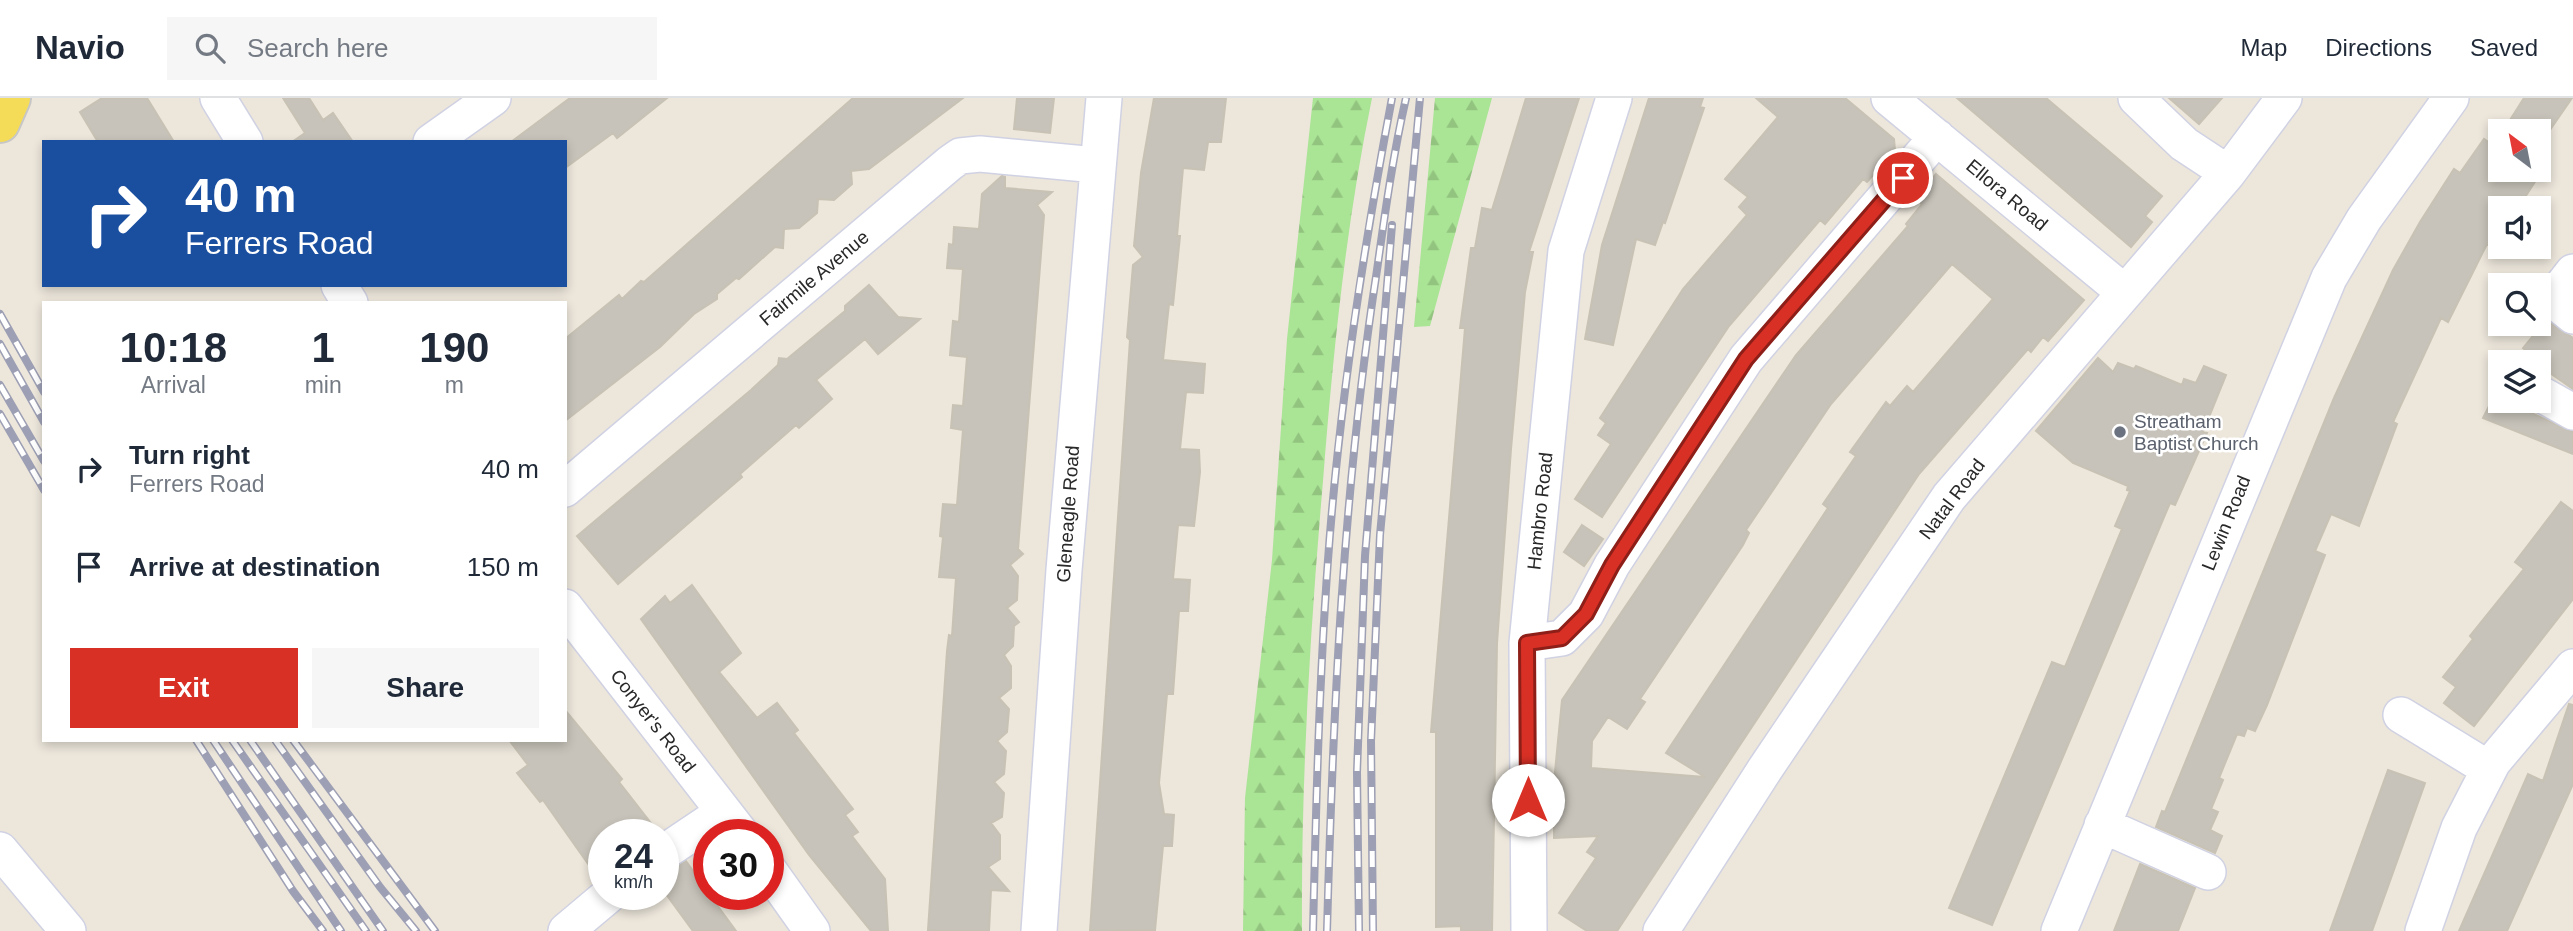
<!DOCTYPE html>
<html lang="en">
<head>
<meta charset="utf-8">
<style>
  body { margin:0; font-family:Helvetica,sans-serif; background:#f6f6f7; color:#1f2937; height:100vh; display:flex; flex-direction:column; font-size:26px; white-space:nowrap }
  * { box-sizing:border-box; margin:0 }
  p { font-size:23px; color:#747a83 }
  .icon { flex:none; width:38px; height:38px; fill:none; stroke:currentColor; stroke-width:2; stroke-linecap:round; stroke-linejoin:round }
  .map { position:relative; flex:1; overflow:hidden }
  .sheet { position:absolute; left:42px; top:203px; width:525px; height:441px; display:flex; flex-direction:column; background:#fff; border-radius:0px; box-shadow:0 4px 10px #0003 }
  .sheet>* { flex:none }
  .banner { position:absolute; left:42px; top:42px; width:525px; height:147px; border-radius:0px; box-shadow:0 4px 10px #0003; background:#1a4fa0; color:#fff; overflow:hidden }
  .needle { width:46px; rotate:328deg }
  .controls { position:absolute; left:2488px; top:21px; display:grid; gap:14px }
  .controls a { display:grid; place-items:center; width:63px; height:63px; border-radius:0px; background:#fff; box-shadow:0 4px 10px #0003; font-size:35px }
  .speed { position:absolute; left:588px; top:721px; display:flex; gap:14px; font-size:35px; font-weight:700; text-align:center }
  .speed>* { display:grid; place-content:center; width:91px; height:91px; border-radius:50%; background:#fff; box-shadow:0 4px 10px #0003; line-height:1 }
  .speed small { font-size:18px; font-weight:400 }
  .speed .limit { border:10px solid #d22; background:#fff; color:#111 }
  .pin { position:absolute; display:grid; place-items:center; width:60px; height:60px; color:#fff; margin:-30px; border:4px solid #fff; border-radius:50%; box-shadow:0 2px 7px #0007 }
  .me { position:absolute; width:77px; margin:-38px; rotate:0deg; stroke-linejoin:round; filter:drop-shadow(0 0 5px #0008) }
  .turn { display:flex; align-items:center; gap:24px; height:147px; padding:0 28px; font-size:32px }
  .turn .icon { width:91px; height:91px; stroke-width:2.5 }
  .turn b { display:block; font-size:49px; line-height:60px }
  .eta { display:flex; justify-content:space-evenly; align-items:center; height:119px; text-align:center }
  .eta b { font-size:42px; font-weight:700; line-height:49px }
  .cta { display:flex; gap:14px; margin-top:auto; padding:14px 28px }
  .cta a { flex:1; height:80px; border-radius:0px; background:#d93025; color:#fff; font-size:28px; font-weight:700; line-height:80px; text-align:center }
  .cta a+a { background:#f6f6f7; color:#1f2937 }
  ul { padding:0; list-style:none }
  li { display:flex; align-items:center; gap:21px; height:98px; padding:0 28px }
  li div { flex:1 }
  li b { display:block; font-size:26px }
  li em { font-style:normal }
  header { display:flex; align-items:center; gap:42px; box-sizing:border-box; height:98px; padding:0 35px; background:#fff; border-bottom:2px solid #e0e1e3 }
  header strong { font-size:33px }
  nav { display:flex; gap:38px; margin-inline-start:auto; font-size:24px }
  .search { width:490px; height:63px; background:#f6f6f7; display:flex; align-items:center; gap:18px; box-sizing:border-box; padding:0 24px; border-radius:0px; color:#747a83; font-size:26px }
  .map>svg:first-child { display:block }
</style>
</head>
<body>
<header>
<strong>Navio</strong>
<div class="search"><svg class="icon" aria-label="search" viewBox="0 0 24 24"><circle cx="10" cy="10" r="6"/><path d="M15 15l6 6"/></svg>Search here</div>
<nav><a>Map</a><a>Directions</a><a>Saved</a></nav>
</header>
<div class="map">
<svg width="2573" height="833" viewBox="0 0 2573 833">
  <defs>
    <pattern id="forest-firs" width="22" height="20" patternUnits="userSpaceOnUse" patternTransform="scale(1.75)"><rect width="22" height="20" fill="#aae495"/><path d="M5 1l3.5 6h-7zM16 11l3.5 6h-7z" fill="#92c480"/></pattern>
  </defs>
  <rect width="100%" height="100%" fill="#ece6db"/>
  <path fill="url(#forest-firs)" d="M1313,0H1372C1346,126 1333,255 1323,383C1310,533 1301,683 1302,833H1243L1245,700L1272,462L1287,241Z
    M1435,0H1492L1430,228L1414,229Z"/>
  <path fill="#c7c3ba" stroke="#c7c2b4" stroke-width="2" fill-rule="evenodd" d="M102,0H147L174,44H98L80,14Z
    M283,0H309L323,22L333,15L353,44H292L305,35Z
    M570,0H667L617,40L613,35L565,70V44H511Z
    M853,0H963L869,71L851,73L852,86L834,102L818,101L817,115L799,130L784,131L783,150L775,149L739,181L736,180L717,196V201L694,216L660,249L565,323V241L619,197L622,201L641,183L644,184Z
    M1017,0H1054L1050,35L1014,31Z
    M1154,0H1226L1221,44H1208L1204,72L1183,70L1177,138H1180L1173,207L1169,206L1163,262L1205,266L1203,295L1186,294L1180,351L1199,352L1200,374L1194,428L1178,427L1173,481L1190,482L1188,513H1179L1173,596H1167L1159,685L1164,716L1174,717L1172,748H1163L1155,832L1090,833L1130,242L1127,239L1133,167L1143,159L1134,148L1141,75Z
    M1526,0H1579L1529,154H1533L1525,194L1511,351L1497,545L1492,833H1461V828L1436,829V634H1431L1465,230H1460L1471,150H1475L1482,110L1492,112Z
    M1649,0H1703L1700,9L1704,10L1665,125L1663,124L1655,147L1636,141L1613,247L1585,241L1602,147Z
    M1756,0H1845L1894,41L1895,53L1867,84L1863,81L1825,126L1820,122L1729,228L1602,419L1575,401L1611,346L1598,337L1606,325L1600,320L1683,191L1747,117L1739,109L1748,99L1725,81L1778,19Z
    M1957,0H2046L2162,98L2145,118L2152,124L2131,149Z
    M2169,0H2222L2199,26Z
    M2524,0H2572L2539,48V33H2503Z
    M2501,37V72H2527L2538,79L2518,110H2501V136L2492,150L2487,146L2448,224L2441,220L2393,324L2397,326L2359,428L2331,416L2315,453L2325,457L2267,607L2255,633L2247,630L2244,638L2237,636L2219,680L2223,682L2211,711L2218,714L2210,732L2222,738L2215,755L2156,729L2162,713L2165,714L2334,300L2393,172L2420,124L2454,71L2460,75L2484,41L2494,48Z
    M1936,76L2084,202L2048,243L2043,239L2031,254L2028,251L1919,376L1617,833H1587L1559,815L1596,760L1587,754L1598,738L1554,740V684L1562,602L1796,257L1908,128L1906,126L1922,106L1916,101ZM1952,166L1993,201L1913,294L1907,288L1890,308L1886,304L1850,354L1856,358L1823,406L1828,410L1666,655L1705,679L1591,670L1592,643L1608,619L1627,631L1645,604L1640,601L1743,447L1749,435L1746,432L1831,306Z
    M1002,78L1005,79V90L1052,94L1037,107L1044,117L1018,451L1023,456L1010,467L1018,478L1017,502L1007,510L1019,524L1014,528L1013,548L1004,557L1011,568V590L999,600L1009,611L1007,634L997,643L1006,653L1004,676L994,684L1004,695L1002,719L991,725L1000,737V761L988,769L1009,793L991,792L989,833H938L928,832L947,553L949,537L952,538L956,480L939,479L943,439L940,438L943,406L957,407L963,332L951,330L953,307L963,308L967,259L950,257L953,223L959,224L963,171L947,170L949,146L953,147L954,129L979,131L982,96Z
    M869,187L898,219L920,221L878,256L865,241L816,282L832,301L799,330L796,327L740,376L742,379L618,486L577,438L751,292L778,267L779,260L787,261L845,213V208Z
    M2546,222L2573,240V291L2540,268L2541,265L2523,250Z
    M2098,260L2113,274L2118,265L2134,271L2136,268L2182,287L2184,281L2196,285L2204,268L2226,277L2203,334L2207,335L2175,407L2170,405L1992,827L1949,810L2052,564L2065,569L2122,431L2115,428L2130,393L2127,392L2128,388L2073,365L2036,333Z
    M2494,298L2573,334V356L2483,320Z
    M2561,404L2573,413V501L2474,628L2444,605L2456,589L2443,579L2473,541L2470,538L2524,471L2515,464Z
    M1582,427L1603,441L1584,468L1564,454Z
    M692,487L741,555L719,574L757,620L777,605L798,632L794,635L853,711L845,717L858,734L852,738L885,781L888,833H871L809,757L641,521L665,498L670,505Z
    M2569,606L2573,607V686L2507,833H2459L2528,676L2543,683Z
    M565,612L622,681L619,684L658,734L604,737V777L598,780L543,702L540,704L517,675L528,667L509,642H565Z
    M2388,672L2425,685L2372,833H2330Z
    M686,763L709,796L736,833H693L663,792V775Z
    M2140,766L2195,790L2178,833H2114Z"/>
  <g fill="none" stroke-linecap="round" stroke-linejoin="round">
    <defs>
      <path id="minor" d="M218,0L245,44
        M1889,0L2124,194
        M2136,0L2184,46L2228,75
        M431,44L493,0
        M2573,174L2552,201L2573,218
        M339,187L350,205
        M2539,295L2573,314
        M565,391L950,65L960,58L980,56L1096,67
        M565,509L742,737
        M1527,545L1562,540L1586,516L1612,467L1746,261L1937,39
        M2401,617L2489,671
        M2102,727L2208,774
        M0,752L68,833
        M663,755L724,714
        M768,771L812,833
        M566,833L610,796
        M1039,833L1064,472L1104,0
        M1529,833L1527,545L1566,153L1614,0
        M1661,833L1765,671L1949,399L2228,75L2284,0
        M2059,833L2329,180L2364,121L2451,0
        M2423,833L2459,730L2493,664L2573,569"/>
      <path id="major" d="M0,25L11,0"/>
    </defs>
    <use href="#minor" stroke="#d0d2e3" stroke-width="38"/>
    <use href="#major" stroke="#c7c7c7" stroke-width="42"/>
    <use href="#minor" stroke="#fff" stroke-width="35"/>
    <use href="#major" stroke="#f4dc58" stroke-width="38"/>
    <defs>
      <path id="rail" d="M0,216L44,294
        M0,246L44,324
        M0,287L44,363
        M0,316L44,392
        M196,642L293,793L323,833
        M213,642L341,833
        M232,642L366,833
        M250,642L383,833
        M275,642L380,789L416,833
        M293,642L435,833
        M1313,833C1316,709 1319,586 1328,462C1339,307 1363,153 1392,0
        M1327,833C1333,612 1343,392 1377,172C1385,115 1393,57 1406,0
        M1359,833L1357,674L1365,458L1392,127
        M1373,833L1371,643L1380,437L1420,0"/>
    </defs>
    <use href="#rail" stroke="#9d9fb4" stroke-width="8"/>
    <use href="#rail" stroke="#fff" stroke-width="5" stroke-dasharray="16" stroke-linecap="butt"/>
  </g>
  <g fill="none" stroke-linecap="round" stroke-linejoin="round">
    <defs>
      <path id="route" d="M1528,702L1527,545L1562,540L1586,516L1612,467L1746,261L1903,80"/>
    </defs>
    <use href="#route" stroke="#8d1f18" stroke-width="18"/>
    <use href="#route" stroke="#d93025" stroke-width="12"/>
  </g>
  <circle fill="#6b7280" stroke="#fff" stroke-width="2.5" cx="2120" cy="334" r="7"/>
  <g text-anchor="middle" dominant-baseline="central" stroke-width="5" stroke-linejoin="round" paint-order="stroke">
    <g font-size="19" fill="#292929" stroke="#fff">
      <text transform="translate(2007 97) rotate(40)">Ellora Road</text>
      <text transform="translate(814 180) rotate(-40)">Fairmile Avenue</text>
      <text transform="translate(1952 401) rotate(-53)">Natal Road</text>
      <text transform="translate(1540 413) rotate(-84)">Hambro Road</text>
      <text transform="translate(1068 416) rotate(-86)">Gleneagle Road</text>
      <text transform="translate(2226 425) rotate(-68)">Lewin Road</text>
      <text transform="translate(653 623) rotate(52)">Conyer's Road</text>
    </g>
    <g font-size="19" fill="#5b616d" stroke="#fff" text-anchor="start">
      <text x="2134" y="323">Streatham<tspan x="2134" dy="22">Baptist Church</tspan></text>
    </g>
  </g>
</svg>
<div class="controls">
<a><svg class="needle" viewBox="-14 -14 28 28"><path d="M0-13l5 13h-10z" fill="#e53935"/><path d="M0 13l5-13h-10z" fill="#747a83"/></svg></a>
<a><svg class="icon" aria-label="sound" viewBox="0 0 24 24"><path d="M4 9h4l5-4v14l-5-4H4zM17 9q2 3 0 6"/></svg></a>
<a><svg class="icon" aria-label="search" viewBox="0 0 24 24"><circle cx="10" cy="10" r="6"/><path d="M15 15l6 6"/></svg></a>
<a><svg class="icon" aria-label="layers" viewBox="0 0 24 24"><path d="M12 4l9 5-9 5-9-5zM3 14l9 5 9-5"/></svg></a>
</div>
<div class="speed"><div>24<small>km/h</small></div><div class="limit">30</div></div>
<div class="pin" style="left:1903px;top:80px;background:#d93025"><svg class="icon" aria-label="arrive" viewBox="0 0 24 24"><path d="M6 21V4h12l-3 4 3 4H6"/></svg></div>
<svg class="me" style="left:1528px;top:702px" viewBox="-20 -20 40 40"><circle r="19" fill="#fff"/><path d="M0-13L10 11 0 6-10 11z" fill="#d93025"/></svg>
<div class="banner">
<div class="turn"><svg class="icon" aria-label="right" viewBox="0 0 24 24"><path d="M7 20v-9h11M14 6l5 5-5 5"/></svg><div><b>40 m</b>Ferrers Road</div></div>
</div>
<section class="sheet">
<div class="eta">
<div><b>10:18</b><p>Arrival</p></div>
<div><b>1</b><p>min</p></div>
<div><b>190</b><p>m</p></div>
</div>
<ul>
<li><svg class="icon" aria-label="right" viewBox="0 0 24 24"><path d="M7 20v-9h11M14 6l5 5-5 5"/></svg><div><b>Turn right</b><p>Ferrers Road</p></div><em>40 m</em></li>
<li><svg class="icon" aria-label="arrive" viewBox="0 0 24 24"><path d="M6 21V4h12l-3 4 3 4H6"/></svg><div><b>Arrive at destination</b></div><em>150 m</em></li>
</ul>
<div class="cta"><a>Exit</a><a>Share</a></div>
</section>
</div>
</body>
</html>
